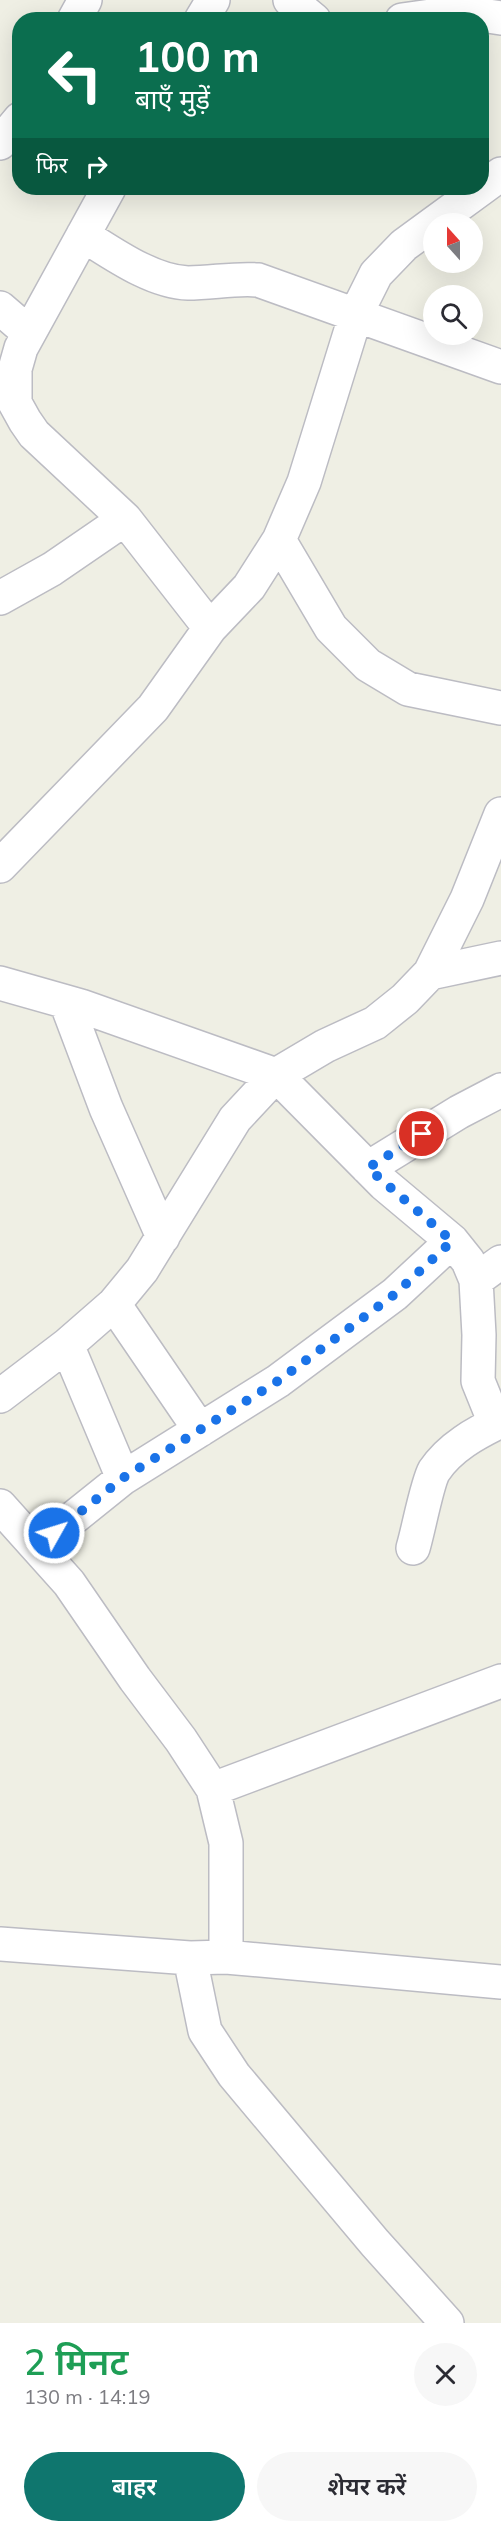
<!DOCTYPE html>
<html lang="hi">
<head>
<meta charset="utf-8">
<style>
  body { margin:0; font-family:Mulish,"Noto Sans Devanagari",sans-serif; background:#f7f7f7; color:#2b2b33; height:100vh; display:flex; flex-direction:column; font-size:22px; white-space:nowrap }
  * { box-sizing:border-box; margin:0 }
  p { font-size:20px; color:#7c7c81 }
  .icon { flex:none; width:33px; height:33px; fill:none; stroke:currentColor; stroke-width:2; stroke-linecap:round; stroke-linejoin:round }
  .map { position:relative; height:2323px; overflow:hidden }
  .sheet { display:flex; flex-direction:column; background:#fff; flex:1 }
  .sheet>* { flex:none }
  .hud { position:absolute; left:12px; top:12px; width:477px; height:183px; border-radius:24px; box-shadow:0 6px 24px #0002; background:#0b6e4f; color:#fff; overflow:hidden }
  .needle { width:39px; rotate:339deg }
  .fabs { position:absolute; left:423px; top:213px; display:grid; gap:12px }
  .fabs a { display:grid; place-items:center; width:60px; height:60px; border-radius:50%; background:#fff; box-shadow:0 6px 24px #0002; font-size:30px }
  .pin { position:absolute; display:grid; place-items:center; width:51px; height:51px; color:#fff; margin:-26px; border:3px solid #fff; border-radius:50%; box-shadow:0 2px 6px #0007 }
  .me { position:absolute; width:66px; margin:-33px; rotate:51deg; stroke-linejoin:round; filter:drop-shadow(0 0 4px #0008) }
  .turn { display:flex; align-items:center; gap:21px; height:126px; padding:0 24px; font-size:27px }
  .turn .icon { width:78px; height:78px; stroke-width:2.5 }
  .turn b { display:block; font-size:42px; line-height:51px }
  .then { display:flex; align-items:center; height:57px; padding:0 24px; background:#0003; gap:12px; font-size:22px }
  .round { display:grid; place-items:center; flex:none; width:63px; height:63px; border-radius:32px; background:#f7f7f7 }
  .summary { display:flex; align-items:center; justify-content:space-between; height:102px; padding:0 24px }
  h1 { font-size:36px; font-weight:600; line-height:45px; color:#1e9e55 }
  .primary-button { display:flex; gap:12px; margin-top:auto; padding:12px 24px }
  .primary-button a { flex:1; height:69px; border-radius:36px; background:#0f766e; color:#fff; font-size:24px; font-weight:600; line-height:69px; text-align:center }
  .primary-button a+a { background:#f7f7f7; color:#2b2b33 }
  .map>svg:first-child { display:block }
</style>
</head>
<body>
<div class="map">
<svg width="501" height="2323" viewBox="0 0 501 2323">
  <rect width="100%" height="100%" fill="#efefe4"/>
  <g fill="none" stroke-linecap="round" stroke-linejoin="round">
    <defs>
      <path id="minor" d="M290,0L314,20
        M74,20L85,0
        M201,20L213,0
        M402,20L461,12L501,18
        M0,143L20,119
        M109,188L21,348L15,369V403L25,421L34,434L125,519L210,628
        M83,235C112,253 152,282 188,283C212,283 234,278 258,280L501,367
        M0,308L29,333
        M279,540L331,628L368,665L408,689L501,708
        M0,598L52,569L125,519
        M0,866L153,708L210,628L249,587L279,540L304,482L356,314L376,274L404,245L501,174
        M430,973L501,958
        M0,983L81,1006L276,1075L384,1184L452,1241L468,1261L476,1280L479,1335L478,1381L495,1423
        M66,1002L106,1108L163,1237
        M368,1168L459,1112L501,1090
        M476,1280L501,1262
        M114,1304L200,1430
        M67,1345L123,1478
        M0,1396L67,1345L114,1304L142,1270L235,1119L276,1075L325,1046L375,1023L405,999L430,973L467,899L501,814
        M0,1506L69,1583L135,1679L181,1740L213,1789L226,1843V1957
        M37,1547L123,1478L278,1381L395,1294L452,1241
        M413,1548C418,1532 427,1483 434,1471C450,1447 476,1433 501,1421
        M213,1789L501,1681
        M0,1944L190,1958L226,1957L501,1982
        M190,1958L205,2031L234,2075L375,2243L447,2323"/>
    </defs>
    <use href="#minor" stroke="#bcbcc3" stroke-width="36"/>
    <use href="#minor" stroke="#fff" stroke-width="33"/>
  </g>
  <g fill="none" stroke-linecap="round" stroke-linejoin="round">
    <path stroke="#1a73e8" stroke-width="10" stroke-dasharray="0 18" d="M54,1533L123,1478L278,1381L395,1294L452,1241L368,1168L422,1134"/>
  </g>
</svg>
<div class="fabs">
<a><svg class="needle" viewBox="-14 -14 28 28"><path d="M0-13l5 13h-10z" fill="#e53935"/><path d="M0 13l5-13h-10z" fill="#7c7c81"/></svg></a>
<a><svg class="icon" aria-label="search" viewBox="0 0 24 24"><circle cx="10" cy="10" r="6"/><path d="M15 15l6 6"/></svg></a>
</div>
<div class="pin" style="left:422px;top:1134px;background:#d93025"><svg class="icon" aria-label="arrive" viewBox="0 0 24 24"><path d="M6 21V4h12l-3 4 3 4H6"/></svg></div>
<svg class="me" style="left:54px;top:1533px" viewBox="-20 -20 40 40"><circle r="17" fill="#1a73e8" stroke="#fff" stroke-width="3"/><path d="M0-11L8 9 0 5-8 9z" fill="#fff"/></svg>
<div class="hud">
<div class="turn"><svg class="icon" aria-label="left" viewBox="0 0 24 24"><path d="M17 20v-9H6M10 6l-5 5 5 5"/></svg><div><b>100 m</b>बाएँ मुड़ें</div></div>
<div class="then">फिर<svg class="icon" aria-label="right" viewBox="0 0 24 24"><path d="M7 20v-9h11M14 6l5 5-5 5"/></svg></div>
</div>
</div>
<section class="sheet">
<div class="summary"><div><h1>2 मिनट</h1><p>130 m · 14:19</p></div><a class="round"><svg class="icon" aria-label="close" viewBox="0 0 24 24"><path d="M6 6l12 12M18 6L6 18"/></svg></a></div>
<div class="primary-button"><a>बाहर</a><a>शेयर करें</a></div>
</section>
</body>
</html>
